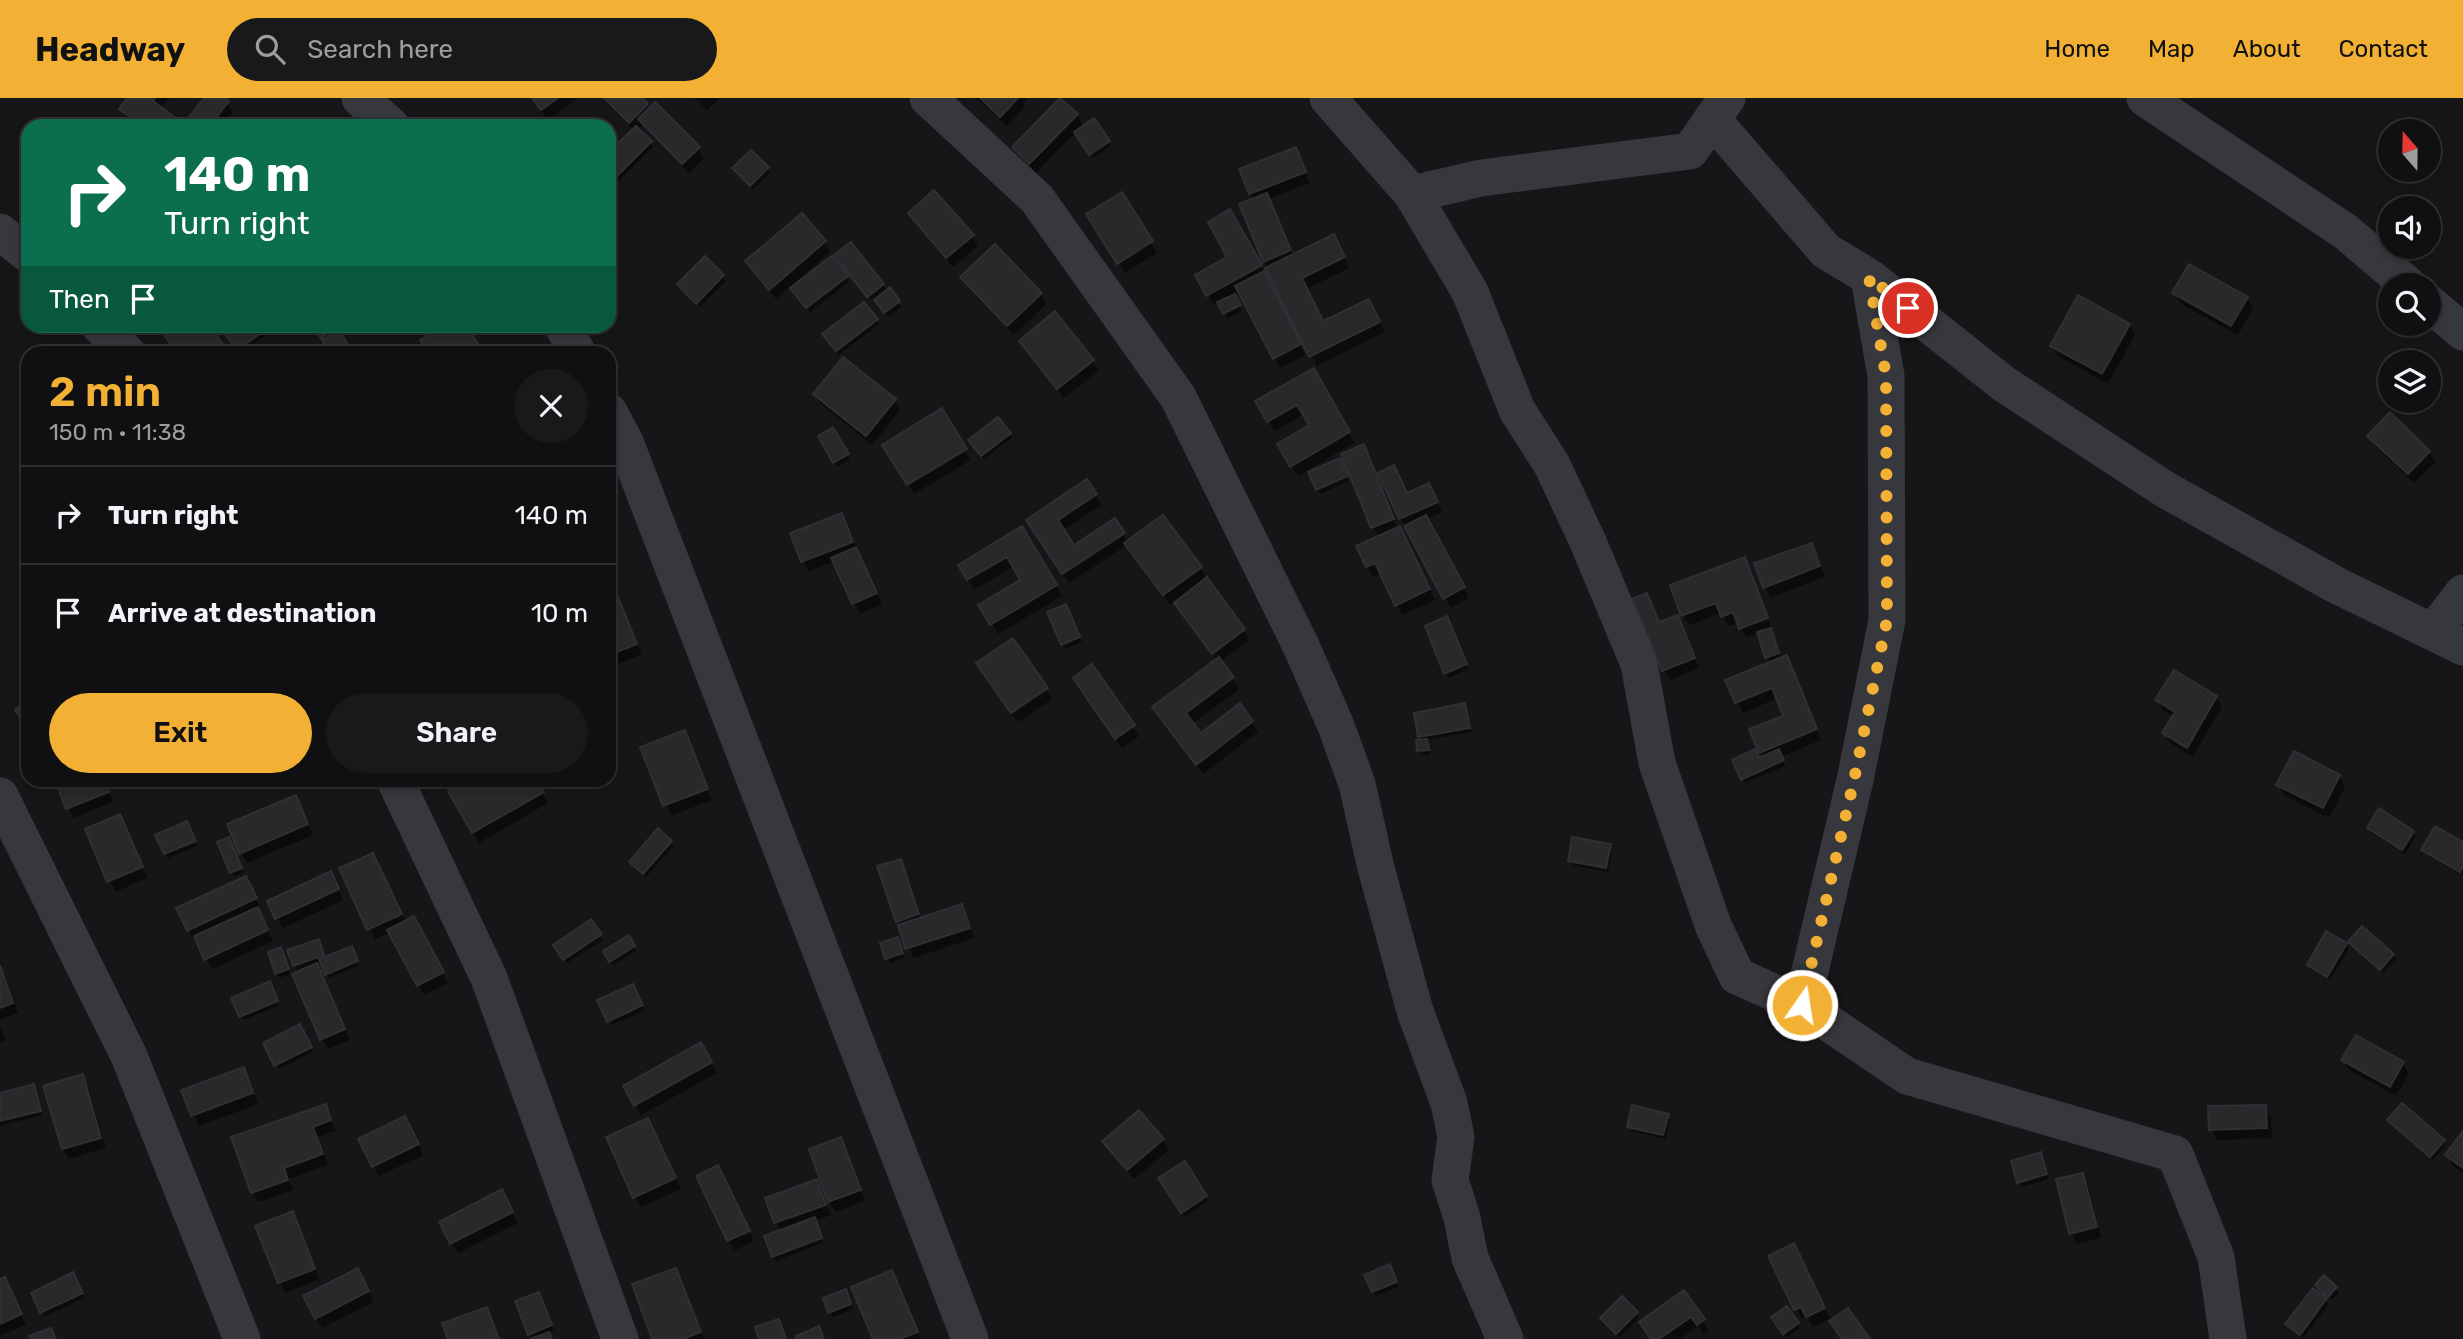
<!DOCTYPE html>
<html lang="en">
<head>
<meta charset="utf-8">
<style>
  body { margin:0; font-family:Rubik,sans-serif; background:#19191b; color:#f1f3f6; height:100vh; display:flex; flex-direction:column; font-size:26px; white-space:nowrap }
  * { box-sizing:border-box; margin:0 }
  p { font-size:23px; color:#9c9d9f }
  .icon { flex:none; width:38px; height:38px; fill:none; stroke:currentColor; stroke-width:2; stroke-linecap:round; stroke-linejoin:round }
  .map { position:relative; flex:1; overflow:hidden }
  .details { position:absolute; left:21px; top:248px; width:595px; height:441px; display:flex; flex-direction:column; background:#101012; border-radius:21px; box-shadow:0 4px 10px #0003,0 0 0 2px #303032 }
  .details>* { flex:none }
  .hud { position:absolute; left:21px; top:21px; width:595px; height:214px; border-radius:21px; box-shadow:0 4px 10px #0003,0 0 0 2px #303032; background:#0b6e4f; color:#fff; overflow:hidden }
  .needle { width:46px; rotate:340deg }
  .controls { position:absolute; left:2378px; top:21px; display:grid; gap:14px }
  .controls a { display:grid; place-items:center; width:63px; height:63px; border-radius:50%; background:#101012; box-shadow:0 4px 10px #0003,0 0 0 2px #303032; font-size:35px }
  .pin { position:absolute; display:grid; place-items:center; width:60px; height:60px; color:#fff; margin:-30px; border:4px solid #fff; border-radius:50%; box-shadow:0 2px 7px #0007 }
  .me { position:absolute; width:77px; margin:-38px; rotate:13deg; stroke-linejoin:round; filter:drop-shadow(0 0 5px #0008) }
  .turn { display:flex; align-items:center; gap:24px; height:147px; padding:0 28px; font-size:32px }
  .turn .icon { width:91px; height:91px; stroke-width:2.5 }
  .turn b { display:block; font-size:49px; line-height:60px }
  .then { display:flex; align-items:center; height:66px; padding:0 28px; background:#0003; gap:14px; font-size:26px }
  .round { display:grid; place-items:center; flex:none; width:74px; height:74px; border-radius:37px; background:#19191b }
  .summary { display:flex; align-items:center; justify-content:space-between; height:119px; padding:0 28px }
  h1 { font-size:42px; font-weight:600; line-height:52px; color:#f2b134 }
  .button { display:flex; gap:14px; margin-top:auto; padding:14px 28px }
  .button a { flex:1; height:80px; border-radius:42px; background:#f2b134; color:#111; font-size:28px; font-weight:600; line-height:80px; text-align:center }
  .button a+a { background:#19191b; color:#f1f3f6 }
  ul { padding:0; list-style:none }
  li { display:flex; align-items:center; gap:21px; height:98px; padding:0 28px; border-top:2px solid #303032 }
  li div { flex:1 }
  li b { display:block; font-size:26px }
  li em { font-style:normal }
  header { display:flex; align-items:center; gap:42px; box-sizing:border-box; height:98px; padding:0 35px; background:#f2b134; color:#111 }
  header strong { font-size:33px }
  nav { display:flex; gap:38px; margin-inline-start:auto; font-size:24px }
  .search { width:490px; height:63px; background:#19191b; display:flex; align-items:center; gap:18px; box-sizing:border-box; padding:0 24px; border-radius:38px; color:#9c9d9f; font-size:26px }
  .map>svg:first-child { display:block }
</style>
</head>
<body>
<header>
<strong>Headway</strong>
<div class="search"><svg class="icon" aria-label="search" viewBox="0 0 24 24"><circle cx="10" cy="10" r="6"/><path d="M15 15l6 6"/></svg>Search here</div>
<nav><a>Home</a><a>Map</a><a>About</a><a>Contact</a></nav>
</header>
<div class="map">
<svg width="2463" height="1241" viewBox="0 0 2463 1241">
  <rect width="100%" height="100%" fill="#161618"/>
  <path fill="#0007" d="M129,0H169L160,11L183,28H136L127,21L121,11Z
    M206,0H222L233,14L223,28H185Z
    M532,0H577L548,22Z
    M602,0H640L650,12L698,50L704,60L689,75L643,27L638,32L653,49L616,86L609,78V56L634,32Z
    M695,0H720L707,12Z
    M976,0H1027L1023,5L1025,9L1007,28Z
    M1077,17L1084,29L1094,22L1111,48L1093,60L1076,34L1036,75L1020,59L1014,49Z
    M1295,51L1310,85L1269,101L1294,158L1339,149L1349,170L1306,191L1323,225L1374,213L1385,234L1317,268L1264,163L1254,102L1242,72Z
    M767,71L770,75L753,91L737,75Z
    M1121,96L1157,155L1125,175L1089,117Z
    M1230,113L1266,178L1305,257L1280,270L1239,193L1234,196L1242,213L1227,220L1219,204L1214,207L1197,178L1230,160Z
    M910,115L972,138L978,148L953,169L916,126Z
    M824,144L830,154L797,183L799,185L846,179L849,184L810,214L791,188L776,201L747,164Z
    M705,160L726,183L700,209L679,186Z
    M839,161L883,187L901,209L888,219L874,200L871,202Z
    M962,179L1041,196L1046,206L1014,237L968,189Z
    M2175,195L2247,200L2253,210L2238,237L2181,206Z
    M1055,216L1099,273L1064,300L1021,243Z
    M877,222L879,226L839,257L827,241Z
    M2129,227L2135,237L2108,286L2058,258L2052,248Z
    M160,228H207L228,256H179Z
    M239,228H275L276,230L240,256L227,236Z
    M281,228H293L285,233Z
    M314,228H349L325,244Z
    M1313,272L1354,345L1298,378L1279,346L1311,328L1305,316L1274,333L1258,304Z
    M815,296L894,302L900,313L872,347L821,306Z
    M942,313L971,362L914,396L885,347Z
    M998,321L1012,340L984,361L973,347Z
    M833,332L850,362L837,369L820,339Z
    M2369,338L2429,354L2435,364L2414,385L2375,348Z
    M1343,357L1369,359L1398,431L1405,440L1435,502L1402,517L1381,475L1373,479L1358,449L1379,440Z
    M1342,367L1349,383L1320,396L1317,391Z
    M1087,384L1102,407L1063,432L1074,450L1123,436L1129,445L1200,470L1250,542L1220,564L1239,591L1192,626L1200,637L1240,607L1258,634L1203,676L1161,620L1217,563L1175,503L1170,507L1127,447L1069,485L1034,432Z
    M1407,397L1434,398L1442,414L1427,421L1469,500L1451,510L1400,420Z
    M842,417L882,506L860,516L835,463L809,473L803,463Z
    M1022,430L1062,498L998,536L981,507L1022,482L1014,468L974,492L960,467Z
    M1811,447L1825,479L1771,499L1765,489Z
    M1744,462L1772,530L1770,531L1781,561L1792,570L1821,642L1781,659L1785,668L1745,685L1742,681L1759,662L1764,660L1761,654L1785,619L1778,600L1743,615L1728,583L1770,566L1759,535L1746,540L1739,525L1729,528L1721,515L1689,527L1683,517Z
    M613,489L642,556L609,570V490Z
    M1647,497L1660,526L1683,529L1699,570L1670,582L1664,572Z
    M1068,513L1082,544L1065,551L1062,546Z
    M1449,525L1468,571L1448,580L1446,575Z
    M1092,569L1139,638L1122,650L1081,591Z
    M984,576L1046,591L1052,601L1018,624Z
    M2216,599L2222,609L2193,659L2170,645L2164,635L2174,619L2163,613L2157,602Z
    M1464,607L1471,634L1426,642L1430,657H1422L1419,653L1422,643L1419,638Z
    M684,634L712,702L671,718L643,650Z
    M2339,678L2345,689L2329,720L2284,697L2278,687Z
    M57,682H104L113,704L73,720Z
    M535,682L548,705L479,745L450,694Z
    M547,682H561L562,685L551,690Z
    M301,709L313,737L247,765L241,755Z
    M125,729L147,780L115,794L87,732Z
    M189,730L197,748L168,760L157,738Z
    M2369,730L2413,734L2416,738L2405,756L2371,735Z
    M671,744L673,748L646,779L634,769L631,764Z
    M219,745L231,746L243,775L234,779Z
    M2463,747V778L2426,756L2423,752Z
    M1610,748L1612,753L1608,774L1573,767L1570,763Z
    M900,763L906,773L922,821L962,808L975,840L913,860L898,823Z
    M378,767L406,824L419,831L448,885L424,897L390,834L375,841L341,771Z
    M336,786L343,802L283,830L277,820Z
    M251,790L261,811L258,812L273,843L212,871L197,841L194,842L189,832Z
    M591,823L603,842L567,865L555,847Z
    M628,840L636,853L613,867L605,854Z
    M319,844L325,861L354,854L359,868L329,880L321,863L315,865L350,942L328,951L322,941L310,870L309,867L297,872L295,867Z
    M2350,844L2393,857L2396,861L2383,875Z
    M882,846H900L904,860L890,865Z
    M2346,846L2349,851L2330,882L2311,871L2309,867Z
    M270,855L283,856L290,876L279,880Z
    M0,865L18,915L0,922Z
    M271,890L279,908L243,922L241,918Z
    M635,892L644,913L611,927L608,923Z
    M0,927L6,942L0,945Z
    M299,928L313,954L279,971L265,945Z
    M701,946L717,975L641,1017L625,989Z
    M2343,962L2403,965L2409,976L2396,998L2349,972Z
    M243,971L258,1006L199,1028L184,993Z
    M82,978L88,988L106,1050L69,1061L63,1051Z
    M35,993L42,1017L0,1028V997Z
    M325,1008L336,1033L318,1039L328,1067L288,1081L293,1092L258,1104L252,1094Z
    M2265,1008L2271,1019L2272,1040L2217,1042L2211,1031Z
    M1668,1018L1670,1022L1666,1041L1632,1033L1629,1029Z
    M648,1022L681,1091L641,1109L635,1099Z
    M2389,1022L2443,1043L2446,1047L2433,1062Z
    M411,1030L423,1057L379,1078L373,1068Z
    M2463,1036V1075L2453,1068L2447,1057Z
    M840,1041L865,1103L835,1114L829,1103Z
    M1163,1042L1169,1052L1134,1081L1105,1043Z
    M2043,1061L2049,1081L2022,1089L2019,1084Z
    M1184,1065L1208,1103L1185,1119L1160,1081Z
    M2082,1077L2088,1087L2101,1140L2077,1146L2071,1135L2058,1083Z
    M698,1079L724,1080L754,1143L734,1153Z
    M816,1084L831,1117L815,1123L823,1145L776,1163L773,1158L781,1133L767,1101Z
    M507,1104L518,1125L458,1155L452,1145Z
    M292,1115L319,1181L285,1195L257,1129Z
    M1799,1158L1830,1221L1813,1229L1807,1218L1802,1221L1796,1211Z
    M676,1172L682,1182L704,1241H654Z
    M1392,1173L1398,1189L1376,1198L1373,1193Z
    M72,1176L84,1200L44,1219L33,1196Z
    M2325,1180L2339,1195L2332,1202L2317,1188Z
    M363,1182L374,1204L322,1230L316,1220Z
    M0,1183L10,1192L26,1227L0,1238Z
    M897,1184L921,1241H875Z
    M2313,1192L2329,1206L2303,1240L2287,1226Z
    M1684,1194L1709,1232L1704,1236L1698,1228L1680,1241H1651Z
    M848,1198L853,1211L833,1219L830,1214Z
    M541,1200L554,1232L548,1234L552,1241H533L530,1236Z
    M1622,1200L1639,1220L1620,1239L1602,1220Z
    M1786,1211L1800,1230L1787,1239L1776,1224Z"/>
  <path fill="#29292c" stroke="#303034" stroke-width="2" d="M127,0H155L153,3L184,26L204,0H225L229,3L210,28H142L119,11Z
    M532,0H558L541,12Z
    M604,0H643L648,6L629,25Z
    M980,0H1018L1000,19Z
    M1060,0L1078,16L1029,66L1012,49Z
    M655,4L700,49L682,66L638,21Z
    M1094,20L1110,43L1089,57L1074,34Z
    M636,28L652,43L613,82L609,78V54Z
    M1296,49L1306,74L1249,96L1239,71Z
    M751,52L769,69L750,88L732,70Z
    M934,92L974,137L946,160L908,115Z
    M1122,94L1153,143L1117,166L1086,116Z
    M1267,95L1291,152L1263,164L1239,106Z
    M1230,111L1262,167L1206,198L1195,177L1227,159L1208,124Z
    M802,115L826,143L769,192L745,163Z
    M1334,136L1345,159L1302,180L1323,223L1369,201L1380,224L1309,259L1265,170Z
    M851,144L884,186L867,199L834,157Z
    M995,146L1042,195L1007,228L960,179Z
    M705,158L724,177L696,206L677,186Z
    M832,158L848,178L806,210L790,190Z
    M2189,166L2248,199L2231,228L2172,195Z
    M1264,173L1301,246L1273,261L1235,188Z
    M890,189L900,203L884,215L874,202Z
    M1235,196L1241,207L1223,216L1217,204Z
    M2078,197L2130,226L2102,276L2050,248Z
    M864,204L878,221L836,253L822,236Z
    M1055,213L1094,262L1057,291L1019,243Z
    M158,228H209L229,254L178,256Z
    M236,228H271L237,252L225,236Z
    M313,228H339L321,240Z
    M443,228H467L484,256H428L420,242Z
    M340,233L353,256H329L322,242Z
    M843,259L896,301L866,338L813,296Z
    M1314,270L1350,334L1290,369L1277,346L1309,327L1297,307L1267,324L1255,303Z
    M942,310L967,351L907,387L882,347Z
    M2390,314L2430,353L2408,376L2367,338Z
    M998,319L1011,335L981,358L968,342Z
    M833,329L849,356L833,365L818,338Z
    M1364,346L1394,421L1371,430L1341,356Z
    M1340,360L1348,378L1316,392L1308,374Z
    M1394,367L1407,395L1429,385L1438,404L1399,421L1378,375Z
    M1087,381L1097,396L1058,422L1074,447L1115,420L1125,435L1062,476L1026,422Z
    M842,415L853,444L801,464L790,435Z
    M1163,417L1202,469L1163,497L1124,445Z
    M1426,417L1465,489L1443,501L1404,428Z
    M1022,428L1057,487L990,527L978,507L1020,482L1007,459L967,482L958,467Z
    M1400,428L1430,491L1395,508L1375,465L1366,469L1356,448Z
    M1812,445L1820,468L1763,490L1754,465Z
    M856,449L877,495L852,506L831,460Z
    M1745,459L1768,520L1739,531L1733,514L1721,519L1716,505L1681,518L1670,487Z
    M1207,479L1245,531L1212,556L1174,505Z
    M613,487L637,546L609,557V488Z
    M1647,495L1659,524L1678,517L1695,560L1662,573L1632,501Z
    M1066,506L1080,539L1061,547L1047,514Z
    M1447,518L1467,566L1444,576L1425,528Z
    M1771,530L1779,555L1765,560L1757,534Z
    M1013,540L1048,590L1011,615L976,565Z
    M1787,557L1817,631L1759,655L1749,631L1783,618L1772,590L1735,605L1725,582Z
    M1219,559L1234,579L1186,615L1201,635L1240,605L1253,623L1196,667L1152,609Z
    M1092,566L1135,627L1115,641L1073,580Z
    M2174,572L2217,598L2187,650L2162,635L2175,614L2155,602Z
    M28,603V630L15,612Z
    M1465,605L1470,630L1418,639L1414,615Z
    M685,632L708,691L663,708L640,649Z
    M1427,641L1429,652L1417,653L1416,642Z
    M1755,651L1759,660L1779,651L1784,662L1741,682L1732,662Z
    M2294,653L2340,677L2323,710L2276,687Z
    M55,682H104L109,694L66,711Z
    M466,682H537L544,694L472,735L448,693Z
    M296,697L308,726L239,756L227,726Z
    M2379,710L2414,733L2402,752L2367,730Z
    M120,716L143,769L107,784L85,731Z
    M187,723L196,743L164,756L155,737Z
    M2435,728L2463,744V768L2460,774L2421,752Z
    M658,730L672,743L643,776L629,764Z
    M229,739L242,770L230,775L217,744Z
    M1572,739L1611,746L1606,770L1568,763Z
    M373,755L402,816L367,832L339,770Z
    M901,761L919,816L896,824L877,768Z
    M331,773L339,791L275,821L267,803Z
    M246,778L257,800L187,833L176,810Z
    M962,806L970,830L905,851L898,827Z
    M258,809L268,832L204,862L194,838Z
    M414,818L444,874L417,888L387,832Z
    M591,821L602,836L563,862L553,847Z
    M2362,828L2394,856L2380,872L2348,844Z
    M2326,833L2347,845L2327,879L2307,867Z
    M629,837L635,848L609,864L603,853Z
    M898,839L903,855L885,861L880,845Z
    M319,841L324,857L293,868L287,852Z
    M352,848L358,863L325,877L319,861Z
    M281,849L289,871L275,876L268,854Z
    M317,865L345,931L320,942L292,876Z
    M0,867L13,905L0,910Z
    M270,883L278,903L239,919L231,900Z
    M633,886L643,907L607,924L597,902Z
    M300,926L312,949L274,968L263,945Z
    M2356,937L2404,964L2390,989L2341,962Z
    M701,944L712,964L634,1008L623,988Z
    M244,969L253,995L191,1018L181,992Z
    M83,976L101,1040L62,1051L43,988Z
    M34,986L41,1013L0,1023V995Z
    M2402,1005L2445,1042L2430,1059L2387,1022Z
    M326,1006L331,1022L313,1029L323,1056L284,1070L288,1082L251,1095L231,1039Z
    M1632,1007L1669,1016L1663,1037L1627,1029Z
    M2266,1007L2267,1030L2209,1032L2208,1008Z
    M1139,1012L1164,1041L1127,1072L1102,1043Z
    M405,1018L419,1046L372,1069L358,1041Z
    M648,1020L676,1080L633,1100L606,1039Z
    M2463,1033V1070L2445,1057Z
    M841,1039L861,1092L828,1104L809,1051Z
    M2041,1054L2047,1076L2017,1085L2011,1063Z
    M1185,1063L1207,1098L1181,1115L1158,1080Z
    M718,1067L750,1133L727,1143L696,1078Z
    M2083,1075L2097,1129L2069,1136L2056,1081Z
    M817,1081L826,1107L774,1125L765,1100Z
    M502,1091L513,1114L450,1146L439,1124Z
    M293,1113L315,1171L278,1185L255,1128Z
    M815,1119L822,1140L772,1159L764,1138Z
    M1794,1145L1825,1210L1806,1219L1801,1209L1794,1212L1768,1158Z
    M1390,1166L1397,1184L1372,1194L1364,1177Z
    M358,1170L369,1193L315,1221L303,1198Z
    M676,1170L701,1234L683,1241H652L632,1186Z
    M892,1172L918,1234L899,1241H873L851,1189Z
    M73,1174L83,1195L40,1215L31,1195Z
    M2324,1177L2337,1189L2328,1199L2315,1187Z
    M5,1179L22,1216L0,1226V1181Z
    M2313,1190L2327,1200L2300,1237L2285,1226Z
    M846,1191L851,1206L828,1215L823,1200Z
    M1684,1192L1705,1221L1697,1227L1691,1219L1659,1241H1651L1639,1224Z
    M539,1194L552,1227L528,1237L515,1203Z
    M1622,1198L1638,1214L1616,1236L1600,1220Z
    M1787,1208L1799,1225L1783,1236L1771,1219Z
    M487,1209L499,1241H448L442,1225Z
    M1848,1210L1870,1241H1842L1829,1223Z
    M779,1221L786,1241H759L755,1229Z
    M819,1228L824,1241H797L796,1238Z
    M51,1230L56,1241H31L29,1238Z
    M549,1234L552,1241H530Z"/>
  <g fill="none" stroke-linecap="round" stroke-linejoin="round">
    <path stroke="#37383d" stroke-width="37" d="M360,0L391,28
      M928,0L1037,101L1178,299L1301,548L1336,628L1357,686L1376,770L1415,913L1449,1005L1456,1039L1450,1082L1462,1120L1470,1160L1505,1241
      M1328,0L1412,96L1470,194L1517,312L1552,367L1588,444L1639,566L1657,665L1713,827L1737,878L1802,907
      M2145,0L2346,134L2408,187
      M1712,21L1826,153L1869,179L2004,286L2166,392L2336,487L2463,549
      M1412,96L1481,80L1690,53L1727,0
      M0,134L28,156
      M1869,179L1886,278L1887,522L1855,682L1802,907L1907,978L2175,1056L2216,1159L2228,1241
      M2429,205L2463,234
      M100,228L128,256
      M563,228L578,256
      M609,314L625,344L970,1241
      M2433,534L2463,495
      M395,682L489,880L620,1241
      M0,698L129,958L242,1241"/>
  </g>
  <g fill="none" stroke-linecap="round" stroke-linejoin="round">
    <path stroke="#f2b134" stroke-width="12" stroke-dasharray="0 21.6" d="M1802,907L1854,682L1887,522L1886,278L1869,179L1908,210"/>
  </g>
</svg>
<div class="controls">
<a><svg class="needle" viewBox="-14 -14 28 28"><path d="M0-13l5 13h-10z" fill="#e53935"/><path d="M0 13l5-13h-10z" fill="#9c9d9f"/></svg></a>
<a><svg class="icon" aria-label="sound" viewBox="0 0 24 24"><path d="M4 9h4l5-4v14l-5-4H4zM17 9q2 3 0 6"/></svg></a>
<a><svg class="icon" aria-label="search" viewBox="0 0 24 24"><circle cx="10" cy="10" r="6"/><path d="M15 15l6 6"/></svg></a>
<a><svg class="icon" aria-label="layers" viewBox="0 0 24 24"><path d="M12 4l9 5-9 5-9-5zM3 14l9 5 9-5"/></svg></a>
</div>
<div class="pin" style="left:1908px;top:210px;background:#d93025"><svg class="icon" aria-label="arrive" viewBox="0 0 24 24"><path d="M6 21V4h12l-3 4 3 4H6"/></svg></div>
<svg class="me" style="left:1802px;top:907px" viewBox="-20 -20 40 40"><circle r="17" fill="#f2b134" stroke="#fff" stroke-width="3"/><path d="M0-11L8 9 0 5-8 9z" fill="#fff"/></svg>
<div class="hud">
<div class="turn"><svg class="icon" aria-label="right" viewBox="0 0 24 24"><path d="M7 20v-9h11M14 6l5 5-5 5"/></svg><div><b>140 m</b>Turn right</div></div>
<div class="then">Then<svg class="icon" aria-label="arrive" viewBox="0 0 24 24"><path d="M6 21V4h12l-3 4 3 4H6"/></svg></div>
</div>
<section class="details">
<div class="summary"><div><h1>2 min</h1><p>150 m · 11:38</p></div><a class="round"><svg class="icon" aria-label="close" viewBox="0 0 24 24"><path d="M6 6l12 12M18 6L6 18"/></svg></a></div>
<ul>
<li><svg class="icon" aria-label="right" viewBox="0 0 24 24"><path d="M7 20v-9h11M14 6l5 5-5 5"/></svg><div><b>Turn right</b></div><em>140 m</em></li>
<li><svg class="icon" aria-label="arrive" viewBox="0 0 24 24"><path d="M6 21V4h12l-3 4 3 4H6"/></svg><div><b>Arrive at destination</b></div><em>10 m</em></li>
</ul>
<div class="button"><a>Exit</a><a>Share</a></div>
</section>
</div>
</body>
</html>
